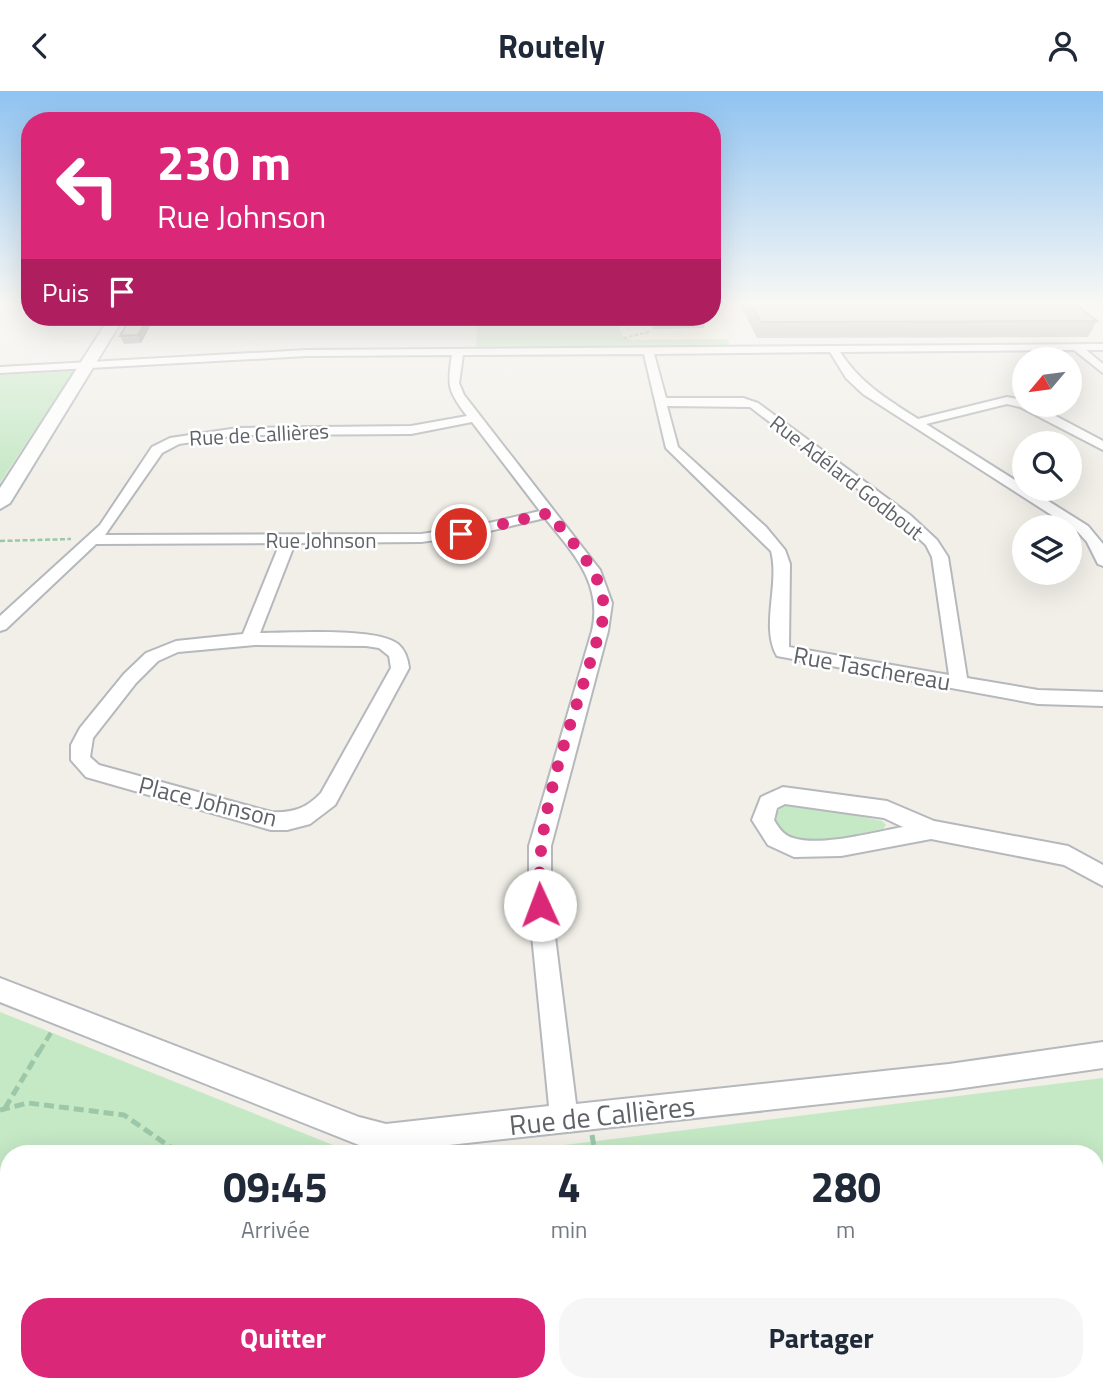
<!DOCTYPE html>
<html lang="fr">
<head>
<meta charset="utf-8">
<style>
  body { margin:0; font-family:"Titillium Web",sans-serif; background:#f6f6f7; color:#1f2937; height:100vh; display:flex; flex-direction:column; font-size:26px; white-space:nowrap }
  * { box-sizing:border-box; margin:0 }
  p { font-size:23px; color:#747a83 }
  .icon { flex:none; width:38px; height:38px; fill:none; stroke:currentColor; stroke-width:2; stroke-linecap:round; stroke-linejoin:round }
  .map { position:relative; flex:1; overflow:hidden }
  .drawer { position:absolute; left:0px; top:1054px; width:1104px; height:247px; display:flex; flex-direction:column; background:#fff; border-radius:28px 28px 0 0; box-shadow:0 7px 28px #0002 }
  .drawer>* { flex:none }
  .top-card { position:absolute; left:21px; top:21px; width:700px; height:214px; border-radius:28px; box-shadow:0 7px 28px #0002; background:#db2777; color:#fff; overflow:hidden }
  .needle { width:46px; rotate:241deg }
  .fabs { position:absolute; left:1012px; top:256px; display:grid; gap:14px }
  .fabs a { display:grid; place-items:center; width:70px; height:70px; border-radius:50%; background:#fff; box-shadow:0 7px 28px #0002; font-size:35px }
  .pin { position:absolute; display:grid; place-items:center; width:60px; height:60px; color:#fff; margin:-30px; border:4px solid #fff; border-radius:50%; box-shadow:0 2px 7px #0007 }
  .me { position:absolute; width:77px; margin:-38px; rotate:358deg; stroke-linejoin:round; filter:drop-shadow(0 0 5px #0008) }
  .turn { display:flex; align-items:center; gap:24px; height:147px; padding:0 21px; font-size:32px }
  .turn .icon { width:91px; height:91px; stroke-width:2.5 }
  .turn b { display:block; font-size:49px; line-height:60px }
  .then { display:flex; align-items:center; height:66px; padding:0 21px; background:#0003; gap:14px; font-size:26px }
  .eta { display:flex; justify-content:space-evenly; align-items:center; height:119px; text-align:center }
  .eta b { font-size:42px; font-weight:700; line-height:49px }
  .action { display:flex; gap:14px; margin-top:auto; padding:14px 21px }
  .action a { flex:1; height:80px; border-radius:28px; background:#db2777; color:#fff; font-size:28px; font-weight:700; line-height:80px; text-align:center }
  .action a+a { background:#f6f6f7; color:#1f2937 }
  header { display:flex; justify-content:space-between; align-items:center; height:91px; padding:0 21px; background:#fff; font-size:32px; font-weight:700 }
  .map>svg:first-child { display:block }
</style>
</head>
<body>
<header><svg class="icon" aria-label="back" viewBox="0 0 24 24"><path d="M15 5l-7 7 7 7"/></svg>Routely<svg class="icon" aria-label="person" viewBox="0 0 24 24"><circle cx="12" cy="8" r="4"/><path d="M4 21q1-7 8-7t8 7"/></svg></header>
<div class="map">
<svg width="1103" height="1300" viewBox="0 0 1103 1300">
  <rect width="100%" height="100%" fill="#f1efe8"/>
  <path fill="#fef7e0" d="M712,211H1095L1103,217V226L721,228L727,248L632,249L623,246L619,235L611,228L597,226H712Z"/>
  <path fill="#c5e8c5" d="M478,226H597L617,231L623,246L632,249L727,248L730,254L476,256Z
    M74,280L7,381L0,392V284Z
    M794,712L882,730L886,734L883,738C857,742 778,767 775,725L781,715Z
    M0,921L353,1062H9V1292H1096V1062H500L1103,987V1300H0Z"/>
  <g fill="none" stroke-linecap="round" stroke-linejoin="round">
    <path stroke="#aadaff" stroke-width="8" d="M0,1171L9,1175
      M1096,1214H1103"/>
    <defs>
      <path id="lane" d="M712,211L715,212L719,222L715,221Z"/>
      <path id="street" d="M1103,253V259H1086L1103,273V282L1074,259L840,261C861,293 887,308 918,328L1007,306L1024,309V313H1033L1103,350V359L1020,316L1007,313L926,333L1088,435L1103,453V475L1098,473L1087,451L1078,441L863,303L846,287L830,261L654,263L666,307H743L758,312L910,424L937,449L948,466L967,587L1038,599L1103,601V615L1038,613L777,565C760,536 780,493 771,460L666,357L644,263L463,264L459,292L464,304L600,479L612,512L608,540L551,755V814L576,1013L949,973L1103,951V977L949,999L386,1061L359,1054L0,911V887L359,1026L386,1033L549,1015L529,814V755L592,540C603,492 573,462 545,427L472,444L421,451L295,452L260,542C289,542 377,536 398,553C405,559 408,568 409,577L335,714L310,733L287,739H271L86,686L71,669V654L80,637L124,583L146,562L176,550L243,543L280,452L96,453L6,538L0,540V525L100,434L152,356L170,347L238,337L411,335L467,325C448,300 447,295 452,264L307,265L0,282V276L307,259ZM667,315L750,316L900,430L926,454L932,466L949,584L789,556L790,473L785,459L766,436L678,356ZM472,331L540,420L472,436L421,443L105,444L162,362L179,353L238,344L411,343ZM255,554L366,555L379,557L389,565L391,577L321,702C306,718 292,722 271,721L99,674L90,666L93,647L136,592L158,570L178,561Z
        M783,696L887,710L934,730L1068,755L1103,774V795L1064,774L931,748L841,765L794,766L768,754L752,729L761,706ZM785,713L884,727L903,736C874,741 821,756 793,747C784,745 778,736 774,729L777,717Z"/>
      <path id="secondary" d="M110,226H124L10,412L0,418V397Z"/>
    </defs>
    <use href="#lane" stroke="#b5b8bc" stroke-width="3"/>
    <use href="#street" stroke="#b5b8bc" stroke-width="4"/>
    <use href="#secondary" stroke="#b6babf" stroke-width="4"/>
    <path stroke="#9cc7a9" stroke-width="2" stroke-dasharray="3.5 2" stroke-linecap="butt" d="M624,247L649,241"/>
    <path stroke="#9cc7a9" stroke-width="2.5" stroke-dasharray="5 2.5" stroke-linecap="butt" d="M0,450L71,448"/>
    <path stroke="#9cc7a9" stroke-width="4.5" stroke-dasharray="9 4.5" stroke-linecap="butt" d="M39,961L52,940"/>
    <path stroke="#9cc7a9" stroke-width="5" stroke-dasharray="10 5" stroke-linecap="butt" d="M5,1017L40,959
      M0,1019L28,1012L124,1024L179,1062
      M592,1044L595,1062
      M1096,1090L1103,1091"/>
    <use href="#lane" fill="#fff" fill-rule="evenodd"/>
    <use href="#street" fill="#fff" fill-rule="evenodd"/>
    <use href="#secondary" fill="#fff" fill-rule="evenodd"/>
  </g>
  <path fill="#afaea9" d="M739,211H1073L1097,230L1088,246L757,247Z
    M131,226H155L141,252L124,253L120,245Z
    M650,226H706L704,237L653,238Z"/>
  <path fill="#8f8d8a" d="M148,226H155L141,252L138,244Z"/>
  <path fill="#cccac5" stroke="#8f8d8a" stroke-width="2" d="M750,211H1073L1097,230L761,231Z
    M131,226H148L138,244L120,245Z"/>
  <linearGradient id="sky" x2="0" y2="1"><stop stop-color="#8fc3f1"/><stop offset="0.54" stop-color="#f9f8f5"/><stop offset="1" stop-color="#f9f8f5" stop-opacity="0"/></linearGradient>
  <rect width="1103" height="393" fill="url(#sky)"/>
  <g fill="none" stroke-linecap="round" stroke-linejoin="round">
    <path stroke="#db2777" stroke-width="12" stroke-dasharray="0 21.6" d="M461,443L549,422C573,454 609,485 603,528C578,621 533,716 540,814"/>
  </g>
  <g text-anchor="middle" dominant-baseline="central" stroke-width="5" stroke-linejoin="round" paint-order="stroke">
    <g font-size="21" fill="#5f6368" stroke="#fff">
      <text transform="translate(259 343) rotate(-3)">Rue de Callières</text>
      <text transform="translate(847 386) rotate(38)">Rue Adélard Godbout</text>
      <text x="321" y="449">Rue Johnson</text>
    </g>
    <g font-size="24" fill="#5f6368" stroke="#fff">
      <text transform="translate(872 577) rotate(10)">Rue Taschereau</text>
      <text transform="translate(208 710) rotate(14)">Place Johnson</text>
    </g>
    <g font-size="28" fill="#5f6368" stroke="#fff">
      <text transform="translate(602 1024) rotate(-6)">Rue de Callières</text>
    </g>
  </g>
</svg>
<div class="fabs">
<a><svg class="needle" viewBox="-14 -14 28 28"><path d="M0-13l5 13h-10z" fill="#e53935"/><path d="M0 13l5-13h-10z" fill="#747a83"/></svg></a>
<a><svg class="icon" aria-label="search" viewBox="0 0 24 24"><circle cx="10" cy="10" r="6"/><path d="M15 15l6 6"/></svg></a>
<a><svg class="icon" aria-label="layers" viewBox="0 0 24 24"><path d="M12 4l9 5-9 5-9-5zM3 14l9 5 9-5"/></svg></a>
</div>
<div class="pin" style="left:461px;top:443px;background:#d93025"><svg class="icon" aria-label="arrive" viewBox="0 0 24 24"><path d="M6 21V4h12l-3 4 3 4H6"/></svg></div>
<svg class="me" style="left:540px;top:814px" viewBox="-20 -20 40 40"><circle r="19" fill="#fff"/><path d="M0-13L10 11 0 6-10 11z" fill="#db2777"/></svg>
<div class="top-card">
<div class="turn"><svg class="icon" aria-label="left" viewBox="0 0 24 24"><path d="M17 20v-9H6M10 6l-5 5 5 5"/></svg><div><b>230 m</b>Rue Johnson</div></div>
<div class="then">Puis<svg class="icon" aria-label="arrive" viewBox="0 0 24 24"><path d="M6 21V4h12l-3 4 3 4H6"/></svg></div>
</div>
<section class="drawer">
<div class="eta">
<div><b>09:45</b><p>Arrivée</p></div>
<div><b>4</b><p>min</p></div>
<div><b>280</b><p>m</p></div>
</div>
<div class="action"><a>Quitter</a><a>Partager</a></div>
</section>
</div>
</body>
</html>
